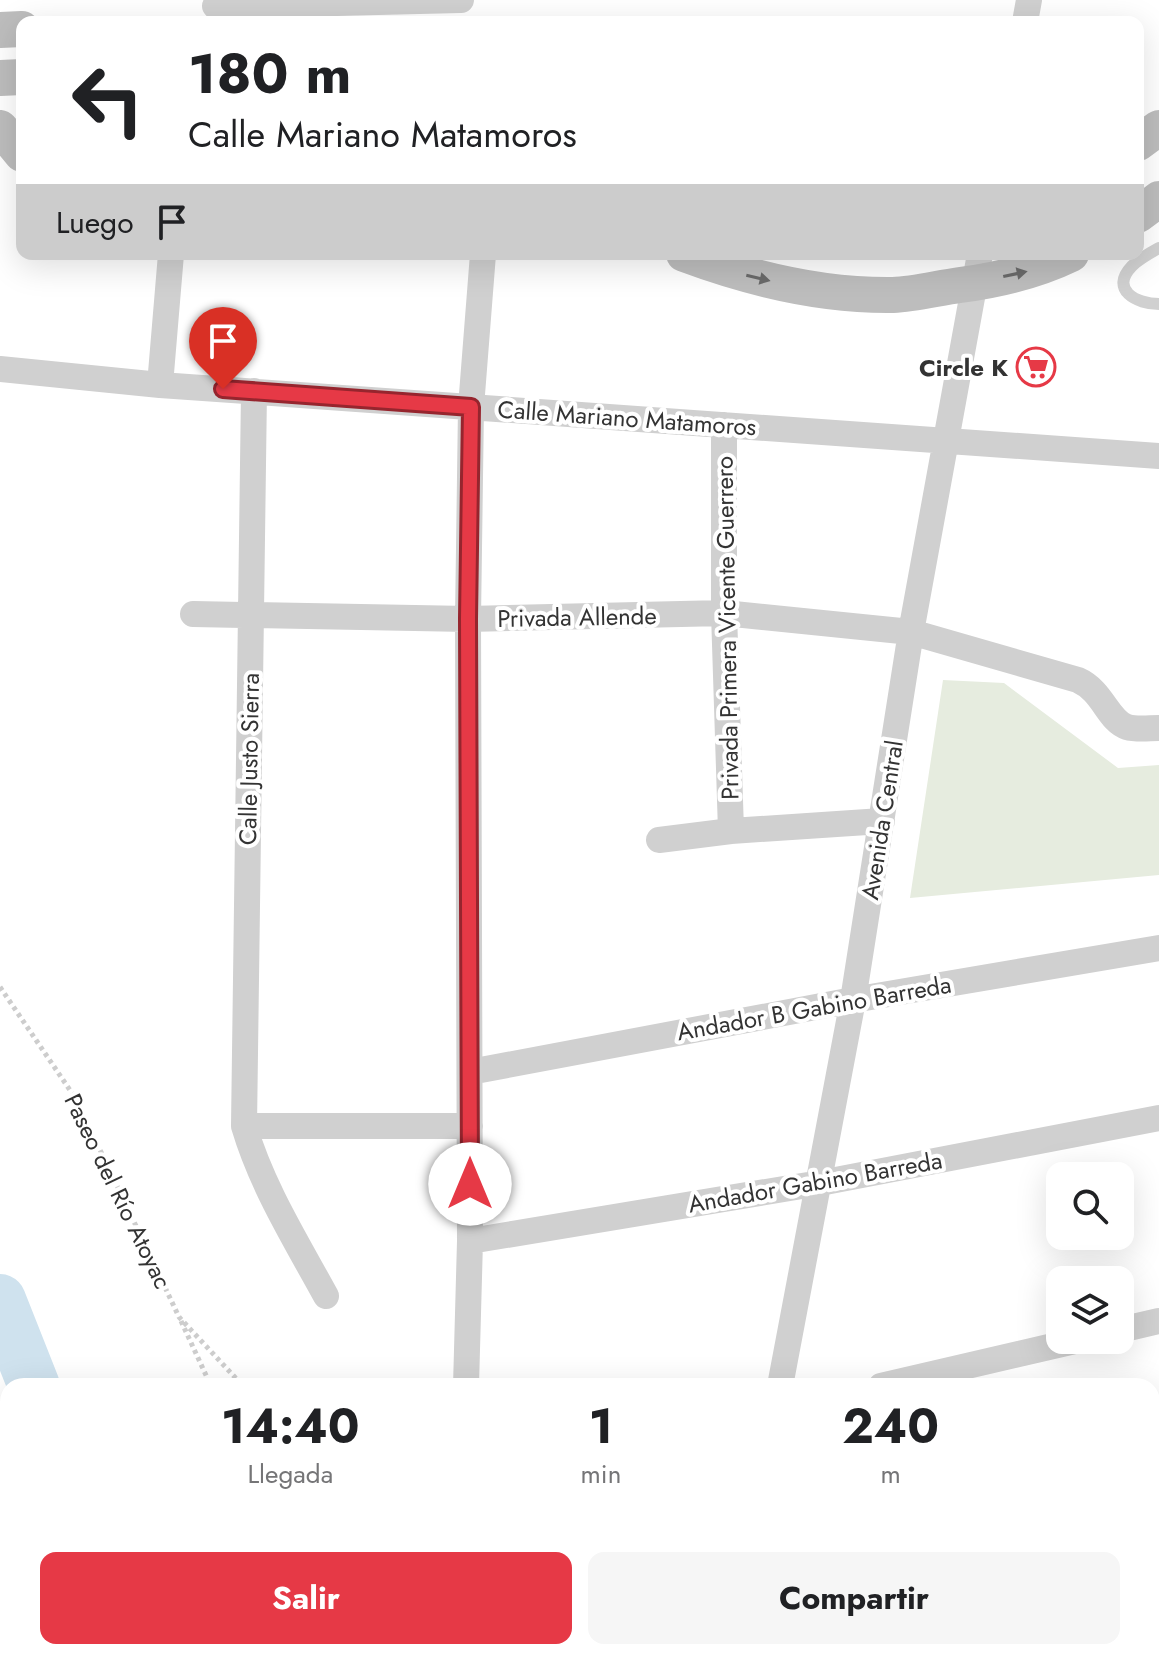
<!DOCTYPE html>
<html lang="es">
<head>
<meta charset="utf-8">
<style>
  body { margin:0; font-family:Jost,sans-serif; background:#f6f6f6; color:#202124; height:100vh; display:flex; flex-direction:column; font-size:30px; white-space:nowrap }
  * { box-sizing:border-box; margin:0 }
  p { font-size:26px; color:#757577 }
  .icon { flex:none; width:44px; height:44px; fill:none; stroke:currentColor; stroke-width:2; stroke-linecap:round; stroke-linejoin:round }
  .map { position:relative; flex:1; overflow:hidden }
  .panel { position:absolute; left:0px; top:1378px; width:1160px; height:282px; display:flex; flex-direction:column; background:#fff; border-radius:24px 24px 0 0; box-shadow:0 8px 32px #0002 }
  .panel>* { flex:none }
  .hud { position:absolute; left:16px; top:16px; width:1128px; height:244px; border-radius:16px; box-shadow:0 8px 32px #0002; background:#fff; color:#202124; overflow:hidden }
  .buttons { position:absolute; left:1046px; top:1162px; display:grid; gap:16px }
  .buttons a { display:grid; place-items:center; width:88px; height:88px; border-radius:16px; background:#fff; box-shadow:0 8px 32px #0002; font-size:40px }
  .pin { position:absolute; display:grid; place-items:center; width:68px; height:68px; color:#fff; margin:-82px -34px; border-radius:50% 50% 50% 0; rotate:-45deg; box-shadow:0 0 8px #0007 }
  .pin .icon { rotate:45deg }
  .me { position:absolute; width:88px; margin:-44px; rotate:0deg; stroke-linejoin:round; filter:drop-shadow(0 0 6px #0008) }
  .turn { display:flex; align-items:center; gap:28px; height:168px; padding:0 40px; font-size:36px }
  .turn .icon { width:104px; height:104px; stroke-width:2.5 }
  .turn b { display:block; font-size:56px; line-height:68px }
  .then { display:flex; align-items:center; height:76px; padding:0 40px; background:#0003; gap:16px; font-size:30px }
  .eta { display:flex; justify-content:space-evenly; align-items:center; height:136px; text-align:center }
  .eta b { font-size:48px; font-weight:700; line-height:56px }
  .button { display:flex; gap:16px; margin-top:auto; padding:16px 40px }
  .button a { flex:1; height:92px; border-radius:16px; background:#e63946; color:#fff; font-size:32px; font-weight:700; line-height:92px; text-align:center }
  .button a+a { background:#f6f6f6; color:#202124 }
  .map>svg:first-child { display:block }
</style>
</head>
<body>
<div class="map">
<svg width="1159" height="1659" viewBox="0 0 1159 1659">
  <rect width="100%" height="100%" fill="#fff"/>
  <path fill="#e6ecdf" d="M943,680L1004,683L1118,768L1159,765V875L910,898Z"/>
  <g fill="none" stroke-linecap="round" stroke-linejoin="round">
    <path stroke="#cfe2ee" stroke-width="52" d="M0,1300L34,1386
      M318,1652L335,1659"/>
    <path stroke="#cdcdcd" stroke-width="5" stroke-dasharray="4 4" stroke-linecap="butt" d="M0,987L76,1099L179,1317L243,1386
      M181,1321L211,1386
      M444,1652L457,1659
      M738,1652L770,1659"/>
    <path stroke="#d0d0d0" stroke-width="12" d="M1159,248C1150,253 1139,259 1132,266C1109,290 1137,304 1159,304"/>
    <path stroke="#d0d0d0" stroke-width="26" d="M215,6L461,0
      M1025,22L1029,0
      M0,369L160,385L1159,456
      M160,385L171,254
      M254,391L244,1126C262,1187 296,1241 326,1296
      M724,425V613L731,831
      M193,614L468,619L724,613L911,632L1078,680C1103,691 1108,721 1127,727C1137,730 1149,728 1159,728
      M659,840L731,831L882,821
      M470,1072L853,1000L1159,948
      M244,1126H470
      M470,1241L820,1183L1159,1118
      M1120,1330L1159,1321
      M466,1386L470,1241L468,619L471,407L483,254
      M780,1386L853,1000L911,632L980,254
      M881,1386L1079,1340"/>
    <path stroke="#bdbdbd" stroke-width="36" d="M0,30L22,29
      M0,78L22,77
      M0,128L22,154
      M1138,143L1159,128
      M1138,215L1159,199
      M684,254C751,279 821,296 893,295C915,294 938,288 960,285C998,280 1036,271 1071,254"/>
  </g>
  <defs><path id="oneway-solid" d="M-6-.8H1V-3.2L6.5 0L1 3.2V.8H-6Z" transform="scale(2)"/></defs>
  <g fill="#6a6a6a">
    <use href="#oneway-solid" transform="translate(1015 274) rotate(-12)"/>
    <use href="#oneway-solid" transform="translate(758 278) rotate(13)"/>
  </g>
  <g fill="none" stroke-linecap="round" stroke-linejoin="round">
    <defs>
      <path id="route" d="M223,389L471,407L468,619L470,1184"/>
    </defs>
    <use href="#route" stroke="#96252e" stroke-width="20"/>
    <use href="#route" stroke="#e63946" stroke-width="14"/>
  </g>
  <defs>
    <symbol id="supermarket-ring" viewBox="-11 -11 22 22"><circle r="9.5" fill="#fff" stroke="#e63946" stroke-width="1.5"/><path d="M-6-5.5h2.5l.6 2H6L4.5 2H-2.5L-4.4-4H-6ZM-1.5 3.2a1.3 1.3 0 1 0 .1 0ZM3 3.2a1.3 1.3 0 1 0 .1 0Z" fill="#e63946"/></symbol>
  </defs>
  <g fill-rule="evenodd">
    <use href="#supermarket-ring" x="1014" y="345" width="44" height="44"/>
  </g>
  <g text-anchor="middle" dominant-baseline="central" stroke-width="8" stroke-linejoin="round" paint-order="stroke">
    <g font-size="24" font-weight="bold" fill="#333" stroke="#fff" text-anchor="end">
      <text x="1008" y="367">Circle K</text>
    </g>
    <g font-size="24" fill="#333" stroke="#fff">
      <text transform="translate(627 418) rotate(4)">Calle Mariano Matamoros</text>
      <text transform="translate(577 617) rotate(-1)">Privada Allende</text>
      <text transform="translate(727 628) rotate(-91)">Privada Primera Vicente Guerrero</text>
      <text transform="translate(249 759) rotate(-89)">Calle Justo Sierra</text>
      <text transform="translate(882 820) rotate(-81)">Avenida Central</text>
      <text transform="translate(814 1008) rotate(-10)">Andador B Gabino Barreda</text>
      <text transform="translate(815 1182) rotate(-10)">Andador Gabino Barreda</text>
      <text transform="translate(118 1191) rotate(64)">Paseo del Río Atoyac</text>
    </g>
  </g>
</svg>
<div class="buttons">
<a><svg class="icon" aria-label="search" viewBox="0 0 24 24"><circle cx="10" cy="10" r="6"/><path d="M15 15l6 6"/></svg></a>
<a><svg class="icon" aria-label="layers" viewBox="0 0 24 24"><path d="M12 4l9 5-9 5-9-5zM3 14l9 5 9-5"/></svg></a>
</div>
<div class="pin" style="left:223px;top:389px;background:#d93025"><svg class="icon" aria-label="arrive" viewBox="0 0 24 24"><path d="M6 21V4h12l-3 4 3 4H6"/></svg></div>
<svg class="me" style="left:470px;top:1184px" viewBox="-20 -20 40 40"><circle r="19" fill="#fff"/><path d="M0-13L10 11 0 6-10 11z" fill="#e63946"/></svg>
<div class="hud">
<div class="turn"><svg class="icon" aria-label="left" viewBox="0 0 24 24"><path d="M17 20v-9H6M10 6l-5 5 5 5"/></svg><div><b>180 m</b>Calle Mariano Matamoros</div></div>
<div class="then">Luego<svg class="icon" aria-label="arrive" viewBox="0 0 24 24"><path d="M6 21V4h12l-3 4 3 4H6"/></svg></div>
</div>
<section class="panel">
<div class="eta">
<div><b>14:40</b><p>Llegada</p></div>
<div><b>1</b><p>min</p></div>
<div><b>240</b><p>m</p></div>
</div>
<div class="button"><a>Salir</a><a>Compartir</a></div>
</section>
</div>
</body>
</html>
